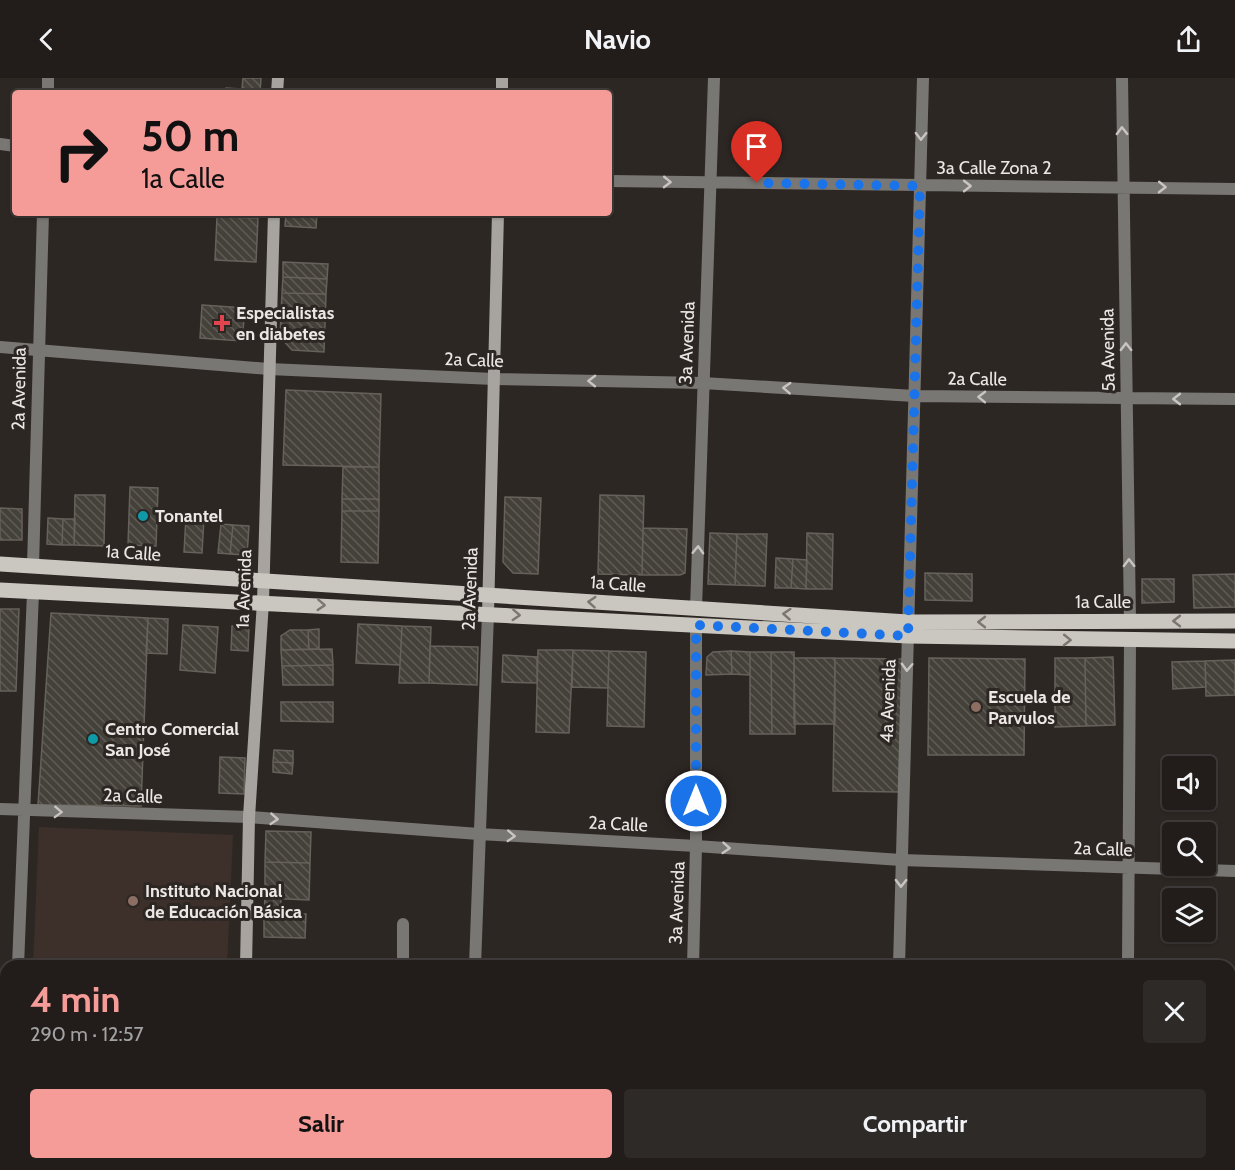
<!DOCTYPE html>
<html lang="es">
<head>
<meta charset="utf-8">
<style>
  body { margin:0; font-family:Cabin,sans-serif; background:#2e2a28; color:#f1f3f6; height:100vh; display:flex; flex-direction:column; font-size:22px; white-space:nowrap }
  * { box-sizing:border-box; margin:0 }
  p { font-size:20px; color:#a2a2a3 }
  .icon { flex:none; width:33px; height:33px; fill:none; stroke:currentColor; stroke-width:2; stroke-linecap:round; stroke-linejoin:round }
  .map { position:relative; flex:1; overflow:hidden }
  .sheet { position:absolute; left:0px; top:882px; width:1236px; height:210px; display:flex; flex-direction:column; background:#221d1b; border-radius:18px 18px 0 0; box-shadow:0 2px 4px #0004,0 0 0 2px #3f3b3a }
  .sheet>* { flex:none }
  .guide { position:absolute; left:12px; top:12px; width:600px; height:126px; border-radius:6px; box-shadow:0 2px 4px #0004,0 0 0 2px #3f3b3a; background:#f59b98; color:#111; overflow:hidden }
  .buttons { position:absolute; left:1162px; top:678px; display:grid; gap:12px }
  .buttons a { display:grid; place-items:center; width:54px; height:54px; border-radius:6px; background:#221d1b; box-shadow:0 2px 4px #0004,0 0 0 2px #3f3b3a; font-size:30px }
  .pin { position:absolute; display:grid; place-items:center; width:51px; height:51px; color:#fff; margin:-62px -26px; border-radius:50% 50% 50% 0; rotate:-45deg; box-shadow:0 0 6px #0007 }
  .pin .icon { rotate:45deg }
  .me { position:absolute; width:66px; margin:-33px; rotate:0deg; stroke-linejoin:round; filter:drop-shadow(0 0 4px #0008) }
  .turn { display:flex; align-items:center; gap:21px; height:126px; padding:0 30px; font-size:27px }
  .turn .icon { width:78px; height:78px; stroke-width:2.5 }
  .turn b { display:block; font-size:42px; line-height:51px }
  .round { display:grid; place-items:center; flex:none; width:63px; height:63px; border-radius:6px; background:#2e2a28 }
  .overview { display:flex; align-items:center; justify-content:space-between; height:102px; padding:0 30px }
  h1 { font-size:36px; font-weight:800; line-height:45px; color:#f59b98 }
  .primary-button { display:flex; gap:12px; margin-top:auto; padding:12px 30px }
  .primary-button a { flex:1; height:69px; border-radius:6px; background:#f59b98; color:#111; font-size:24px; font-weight:800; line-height:69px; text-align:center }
  .primary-button a+a { background:#2e2a28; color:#f1f3f6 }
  header { display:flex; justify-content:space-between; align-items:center; height:78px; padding:0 30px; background:#221d1b; font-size:27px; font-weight:800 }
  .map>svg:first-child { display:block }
</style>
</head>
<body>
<header><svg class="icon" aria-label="back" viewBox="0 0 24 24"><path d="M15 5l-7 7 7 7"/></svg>Navio<svg class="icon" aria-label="share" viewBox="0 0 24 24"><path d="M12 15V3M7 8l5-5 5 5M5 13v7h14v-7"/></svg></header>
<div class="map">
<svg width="1235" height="1092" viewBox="0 0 1235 1092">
  <defs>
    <pattern id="building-back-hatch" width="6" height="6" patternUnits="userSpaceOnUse" patternTransform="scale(1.5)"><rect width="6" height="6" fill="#44403a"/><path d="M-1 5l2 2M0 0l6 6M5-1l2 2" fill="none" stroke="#5f5c56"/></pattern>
  </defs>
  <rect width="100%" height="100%" fill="#2d2724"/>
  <path fill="#3d302b" d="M39,749L233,757L227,888H33Z"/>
  <path fill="url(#building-back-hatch)" stroke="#66625b" stroke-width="1.5" d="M243,0H261L260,15H226V10L242,11Z
    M286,135H317L316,150L285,148Z
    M217,139L258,140L256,184L215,182Z
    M283,184L328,186L327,201L283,199Z
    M283,199L327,201L326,216L282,215Z
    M282,215L326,216L324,274L292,272L280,259Z
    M202,227L245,230L242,263L200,260Z
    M286,312L381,316L379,389L283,387Z
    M343,389H379V421H342Z
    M130,409L158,410L156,468L128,467Z
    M75,417H105L104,468L74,467Z
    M600,417L644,418L642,497L598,496Z
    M505,419L541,420L538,496L513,495L503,484Z
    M342,421H379V433H342Z
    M0,430L22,431V462H0Z
    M342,433H379L378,485L341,484Z
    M186,439L204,440L202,475L184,474Z
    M48,440L63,441L62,467L47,466Z
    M63,441H75L74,467H62Z
    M221,446L233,447L230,476L218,475Z
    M233,447L249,448L247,477L230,476Z
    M643,450L687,451L685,495L680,497H642Z
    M710,455L737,456L735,507L708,506Z
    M807,455L833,456L832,511H806Z
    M737,456H767L765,508L735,507Z
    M776,480L793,481L791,510H775Z
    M793,481L807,482L806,511L791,510Z
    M925,495L972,496V523L925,522Z
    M1235,496V529L1194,530L1193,497Z
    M1142,501H1174V524L1142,525Z
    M0,531H19L16,613H0Z
    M51,535L148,540L141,728L38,727Z
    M148,540L168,541L167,576L146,575Z
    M358,546L402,548L400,587L356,585Z
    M183,547L218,549L215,595L180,592Z
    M232,548L249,549L248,573L231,572Z
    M402,548L431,549L429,605H399Z
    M319,551V571H309L308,552Z
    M290,552H308L309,571L281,572V558Z
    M430,568L478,569L477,607L429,605Z
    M332,571L333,587L282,588L281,572Z
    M538,572H573L569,655L536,654Z
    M573,572L609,573L608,610L572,609Z
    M609,573L646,574L644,649L607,648Z
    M731,573L732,596L706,597L707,579L713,574Z
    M731,573L750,574V597L732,596Z
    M750,574H771L772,656H750Z
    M771,574H794L795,656H772Z
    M503,577L537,579V605L502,604Z
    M1113,579L1115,647L1086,648L1085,580Z
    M794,580H835V646H794Z
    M835,580L902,581L899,714L833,713Z
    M929,580L1025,581L1024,677H928Z
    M1055,580H1085L1086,648L1055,649Z
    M1235,582V617L1206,618L1205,583Z
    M1205,583L1206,609L1173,611L1172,584Z
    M333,587V607H283L282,588Z
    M281,624H333V644L281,643Z
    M274,672L293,673V685L273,684Z
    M220,679L245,680L244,716L219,715Z
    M273,684L293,685L292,696L273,694Z
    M266,753L311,754L310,785L265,784Z
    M265,784L310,785L309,822L265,820Z
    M265,820L281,821L280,835H264Z
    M264,835L306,836L305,860L264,859Z
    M136,1086H228L227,1092H136Z
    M261,1086H317V1092H261Z"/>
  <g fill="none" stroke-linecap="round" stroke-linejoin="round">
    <path stroke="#797774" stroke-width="12" d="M403,846V888
      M852,1092V1086"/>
    <path stroke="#797774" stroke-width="12" d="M1122,0L1130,543
      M48,15V0
      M0,66L15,68
      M609,103L1235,111
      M0,269L269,291L494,301L703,305L914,318L1235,321
      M33,488L43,135
      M696,530L714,0
      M0,731L249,739L479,756L696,768L901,782L1235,793
      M18,888L33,514
      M475,888L488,536
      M693,888L696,768V547
      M899,888L923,0
      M1128,888L1130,563
      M0,956H6
      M1230,1029H1235
      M1128,1086V1092
      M11,1092L12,1086
      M467,1092L468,1086
      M687,1092L688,1086
      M894,1092V1086"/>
    <path stroke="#a7a49f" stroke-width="12" d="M277,15L278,0
      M502,15V0
      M488,536L498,135
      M246,888L249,739L263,524L274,135
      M243,1092V1086"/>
    <path stroke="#cac6c0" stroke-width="15" d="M0,486L908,544L1235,543
      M0,512L908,558L1235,563"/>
  </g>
  <defs><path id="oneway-chevron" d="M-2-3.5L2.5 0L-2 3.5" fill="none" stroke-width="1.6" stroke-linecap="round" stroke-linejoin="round" transform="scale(1.5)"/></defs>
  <g stroke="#cac5c3">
    <use href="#oneway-chevron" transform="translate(1122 53) rotate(-91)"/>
    <use href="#oneway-chevron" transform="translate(921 58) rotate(91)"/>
    <use href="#oneway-chevron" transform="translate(667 104) rotate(1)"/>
    <use href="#oneway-chevron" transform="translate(967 108)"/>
    <use href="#oneway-chevron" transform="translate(1162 109) rotate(1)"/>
    <use href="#oneway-chevron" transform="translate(1126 269) rotate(-91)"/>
    <use href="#oneway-chevron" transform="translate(592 303) rotate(-179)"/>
    <use href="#oneway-chevron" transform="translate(787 310) rotate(-177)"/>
    <use href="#oneway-chevron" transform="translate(982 319) rotate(-179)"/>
    <use href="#oneway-chevron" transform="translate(1177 321) rotate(-180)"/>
    <use href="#oneway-chevron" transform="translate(698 472) rotate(-88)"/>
    <use href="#oneway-chevron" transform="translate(1129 485) rotate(-91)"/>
    <use href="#oneway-chevron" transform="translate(907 589) rotate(92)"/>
    <use href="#oneway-chevron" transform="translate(58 734) rotate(2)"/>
    <use href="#oneway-chevron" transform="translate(274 741) rotate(4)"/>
    <use href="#oneway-chevron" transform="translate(511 758) rotate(3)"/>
    <use href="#oneway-chevron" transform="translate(726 770) rotate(4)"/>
    <use href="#oneway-chevron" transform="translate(901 805) rotate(91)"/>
  </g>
  <g stroke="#7c7672">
    <use href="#oneway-chevron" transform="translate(592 524) rotate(-176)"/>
    <use href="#oneway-chevron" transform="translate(321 527) rotate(3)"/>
    <use href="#oneway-chevron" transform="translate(787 536) rotate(-176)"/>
    <use href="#oneway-chevron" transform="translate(516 537) rotate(3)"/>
    <use href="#oneway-chevron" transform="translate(1177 543) rotate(180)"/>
    <use href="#oneway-chevron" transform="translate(982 544) rotate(180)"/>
    <use href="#oneway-chevron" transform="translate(1067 562) rotate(1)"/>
  </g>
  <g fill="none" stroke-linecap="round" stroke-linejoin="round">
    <path stroke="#1a73e8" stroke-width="10" stroke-dasharray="0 18" d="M696,723V547L908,558L920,108L757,105"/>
  </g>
  <path fill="#e0444e" stroke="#2d2724" stroke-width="2" d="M219 236h6v6h6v6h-6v6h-6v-6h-6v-6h6z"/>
  <g fill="#0f9aa8" stroke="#2d2724" stroke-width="2">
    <circle cx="143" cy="438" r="6"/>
    <circle cx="93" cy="661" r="6"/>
  </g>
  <g fill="#8d6e63" stroke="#2d2724" stroke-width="2">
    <circle cx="976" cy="629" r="6"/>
    <circle cx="133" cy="823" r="6"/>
  </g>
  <g text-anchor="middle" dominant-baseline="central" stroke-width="6" stroke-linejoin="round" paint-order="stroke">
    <g font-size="18" fill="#ece7e5" stroke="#2d2724">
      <text x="994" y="90">3a Calle Zona 2</text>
      <text transform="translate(687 265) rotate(-88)">3a Avenida</text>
      <text transform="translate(1108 272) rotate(-91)">5a Avenida</text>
      <text transform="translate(474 282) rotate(2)">2a Calle</text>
      <text transform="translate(977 301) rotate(1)">2a Calle</text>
      <text transform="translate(19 311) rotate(-89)">2a Avenida</text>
      <text transform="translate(133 475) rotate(4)">1a Calle</text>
      <text transform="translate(618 506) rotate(4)">1a Calle</text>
      <text transform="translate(244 511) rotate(-88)">1a Avenida</text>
      <text transform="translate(470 511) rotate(-88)">2a Avenida</text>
      <text x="1103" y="524">1a Calle</text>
      <text transform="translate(888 623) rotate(-88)">4a Avenida</text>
      <text transform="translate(133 718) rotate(2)">2a Calle</text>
      <text transform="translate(618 746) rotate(3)">2a Calle</text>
      <text transform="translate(1103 771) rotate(2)">2a Calle</text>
      <text transform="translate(677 825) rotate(-88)">3a Avenida</text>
    </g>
    <g font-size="18" font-weight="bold" fill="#ece7e5" stroke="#2d2724" text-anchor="start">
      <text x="236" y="235">Especialistas<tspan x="236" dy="21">en diabetes</tspan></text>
      <text x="155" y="438">Tonantel</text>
      <text x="988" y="619">Escuela de<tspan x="988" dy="21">Parvulos</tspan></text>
      <text x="105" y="651">Centro Comercial<tspan x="105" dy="21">San José</tspan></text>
      <text x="145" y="813">Instituto Nacional<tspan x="145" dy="21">de Educación Básica</tspan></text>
    </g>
  </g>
</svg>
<div class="buttons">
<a><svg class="icon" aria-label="sound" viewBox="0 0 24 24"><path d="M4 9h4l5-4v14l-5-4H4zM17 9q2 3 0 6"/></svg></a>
<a><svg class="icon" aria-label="search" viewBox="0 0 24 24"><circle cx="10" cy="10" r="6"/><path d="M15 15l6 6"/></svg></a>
<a><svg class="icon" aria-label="layers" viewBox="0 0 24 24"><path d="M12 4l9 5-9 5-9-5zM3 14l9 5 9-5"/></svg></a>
</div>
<div class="pin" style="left:757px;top:105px;background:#d93025"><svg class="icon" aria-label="arrive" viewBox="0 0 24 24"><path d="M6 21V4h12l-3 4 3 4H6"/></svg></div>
<svg class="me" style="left:696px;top:723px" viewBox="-20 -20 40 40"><circle r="17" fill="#1a73e8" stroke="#fff" stroke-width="3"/><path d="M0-11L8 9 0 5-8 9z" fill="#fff"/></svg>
<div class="guide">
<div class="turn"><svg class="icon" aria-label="right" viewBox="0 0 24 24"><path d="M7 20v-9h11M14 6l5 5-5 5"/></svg><div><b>50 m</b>1a Calle</div></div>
</div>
<section class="sheet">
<div class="overview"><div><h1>4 min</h1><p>290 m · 12:57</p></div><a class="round"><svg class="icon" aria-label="close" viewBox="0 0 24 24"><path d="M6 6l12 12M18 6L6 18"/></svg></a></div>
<div class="primary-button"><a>Salir</a><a>Compartir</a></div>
</section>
</div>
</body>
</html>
